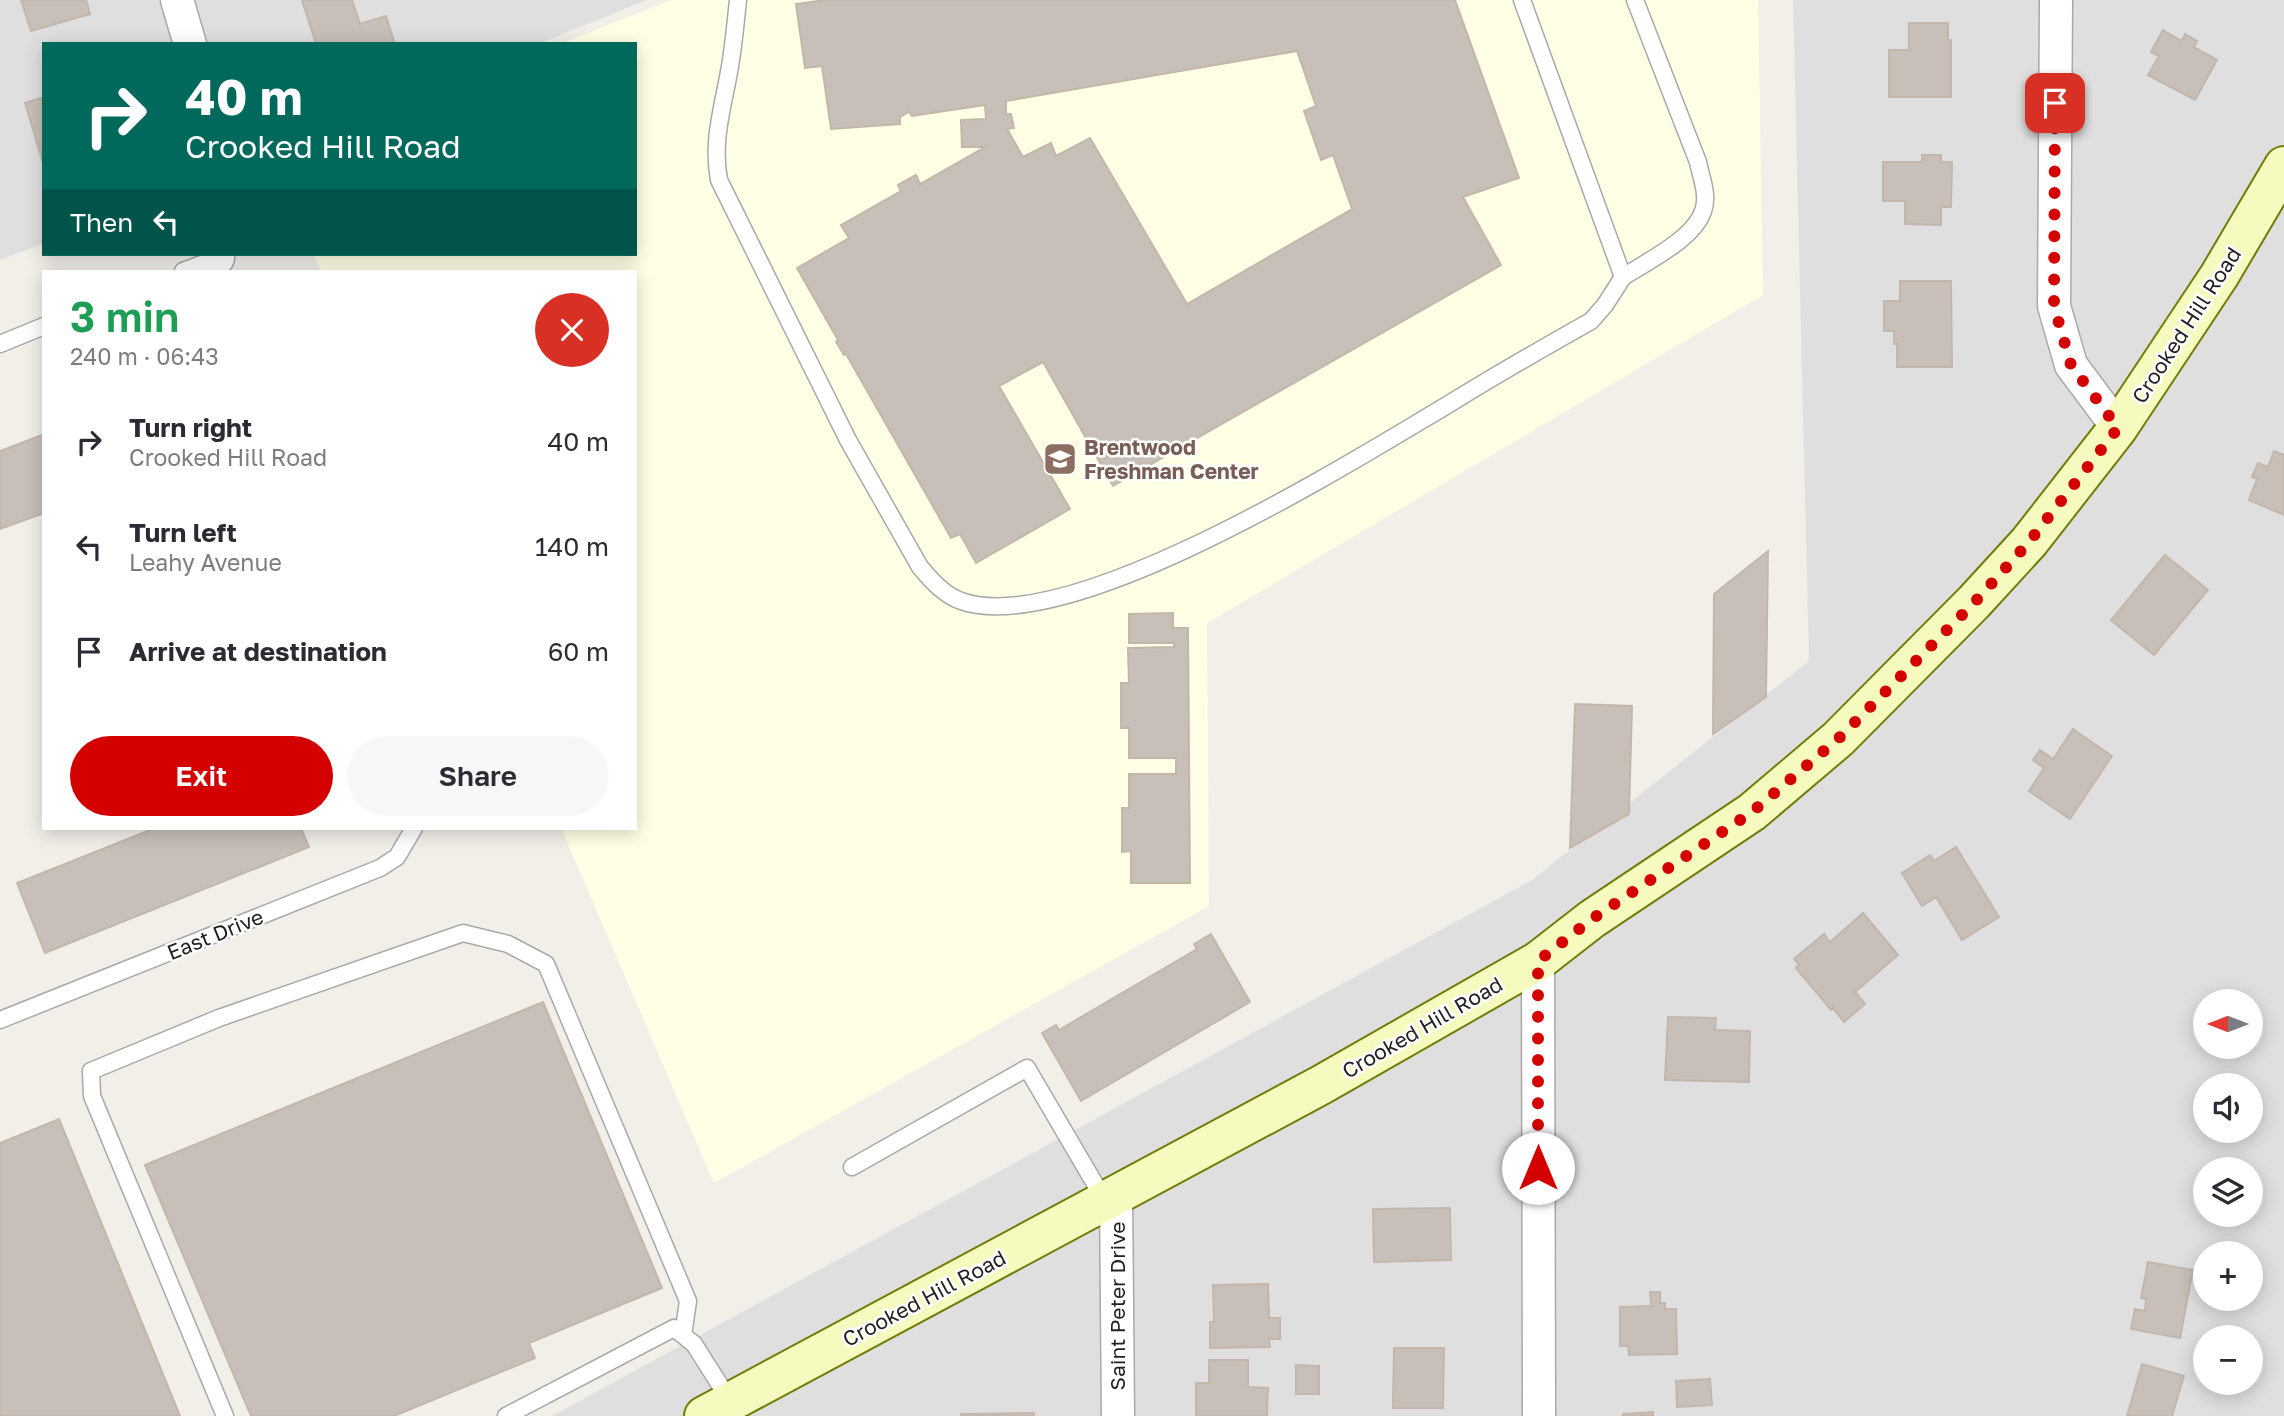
<!DOCTYPE html>
<html lang="en">
<head>
<meta charset="utf-8">
<style>
  body { margin:0; font-family:"Golos Text",sans-serif; background:#f7f7f7; color:#2b2b33; height:100vh; display:flex; flex-direction:column; font-size:26px; white-space:nowrap }
  * { box-sizing:border-box; margin:0 }
  p { font-size:23px; color:#7c7c81 }
  .icon { flex:none; width:38px; height:38px; fill:none; stroke:currentColor; stroke-width:2; stroke-linecap:round; stroke-linejoin:round }
  .map { position:relative; flex:1; overflow:hidden }
  .sheet { position:absolute; left:42px; top:270px; width:595px; height:560px; display:flex; flex-direction:column; background:#fff; border-radius:0px; box-shadow:0 4px 18px #0003 }
  .sheet>* { flex:none }
  .hud { position:absolute; left:42px; top:42px; width:595px; height:214px; border-radius:0px; box-shadow:0 4px 18px #0003; background:#00695c; color:#fff; overflow:hidden }
  .needle { width:46px; rotate:270deg }
  .controls { position:absolute; left:2193px; top:989px; display:grid; gap:14px }
  .controls a { display:grid; place-items:center; width:70px; height:70px; border-radius:50%; background:#fff; box-shadow:0 4px 18px #0003; font-size:35px }
  .pin { position:absolute; display:grid; place-items:center; width:60px; height:60px; color:#fff; margin:-30px; border-radius:14px; box-shadow:0 4px 10px #0006 }
  .me { position:absolute; width:77px; margin:-38px; rotate:0deg; stroke-linejoin:round; filter:drop-shadow(0 0 5px #0008) }
  .turn { display:flex; align-items:center; gap:24px; height:147px; padding:0 28px; font-size:32px }
  .turn .icon { width:91px; height:91px; stroke-width:2.5 }
  .turn b { display:block; font-size:49px; line-height:60px }
  .then { display:flex; align-items:center; height:66px; padding:0 28px; background:#0003; gap:14px; font-size:26px }
  .round { display:grid; place-items:center; flex:none; width:74px; height:74px; border-radius:37px; background:#f7f7f7 }
  .head { display:flex; align-items:center; justify-content:space-between; height:119px; padding:0 28px }
  h1 { font-size:42px; font-weight:600; line-height:52px; color:#1e9e55 }
  .action { display:flex; gap:14px; margin-top:auto; padding:14px 28px }
  .action a { flex:1; height:80px; border-radius:42px; background:#d40000; color:#fff; font-size:28px; font-weight:600; line-height:80px; text-align:center }
  .action a+a { background:#f7f7f7; color:#2b2b33 }
  ul { padding:0; list-style:none }
  li { display:flex; align-items:center; gap:21px; height:105px; padding:0 28px }
  li div { flex:1 }
  li b { display:block; font-size:26px }
  li em { font-style:normal }
  .map>svg:first-child { display:block }
</style>
</head>
<body>
<div class="map">
<svg width="2284" height="1416" viewBox="0 0 2284 1416">
  <rect width="100%" height="100%" fill="#f2efe9"/>
  <path fill="#e0dfdf" fill-rule="evenodd" d="M0,0H647L538,44H44V243L0,260Z
    M1793,0H2284V1416H552L1532,880L1809,661ZM2205,1001H2250V1046H2205ZM2205,1085H2250V1130H2205ZM2205,1169H2250V1214H2205ZM2205,1253H2250V1298H2205ZM2205,1337H2250V1382H2205Z"/>
  <path fill="#ffffe5" d="M671,0H1758L1763,295L1207,623L1209,906L714,1183L561,828H635V271H321L313,254H635V44H560Z"/>
  <path fill="#c7bfb8" stroke="#c4b6ab" stroke-width="2" fill-rule="evenodd" d="M21,0H86L90,14L31,31Z
    M302,0H352L360,24L386,16L395,44H316Z
    M825,0H1455L1519,178L1463,197L1501,265L1113,486L1043,362L999,386L1070,509L976,563L960,534L951,538L846,354L844,355L836,342L838,340L797,268L849,238L841,225L901,191L898,185L916,175L920,184L985,147H962L961,120L986,119L985,105L912,116L909,112L900,117V124L831,129L822,66L805,68L796,4ZM1297,51L1316,106L1304,111L1321,160L1333,155L1352,209L1187,304L1090,138L1056,156L1051,143L1023,157L1007,129L1014,128L1011,114H1006V101Z
    M1909,23H1948V40H1951V97H1889V50H1909Z
    M2163,30L2182,41L2185,34L2197,41L2194,47L2217,60L2195,100L2148,75L2159,56L2151,52Z
    M44,97V166L25,103Z
    M1922,155H1941V162H1952L1951,207H1941V225L1905,224V201H1883V162H1922Z
    M1900,281H1951L1952,367H1897V344H1894V331H1884V301H1900Z
    M42,435L44,441V513L0,529V451Z
    M2274,451L2284,455V515L2249,500L2257,479L2252,477L2258,463L2268,467Z
    M1768,551L1766,697L1713,734L1714,594Z
    M2165,555L2208,590L2154,655L2111,620Z
    M1173,613V628H1188L1190,883H1131V851L1122,852V808H1129V774H1176V758H1129V728H1121V683H1129L1128,648L1174,647V643H1129V614Z
    M1575,704L1632,706L1629,814L1570,848Z
    M2073,729L2112,756L2070,819L2029,791L2044,768L2033,760L2040,750L2053,759Z
    M155,828H301L309,847L45,953L17,883Z
    M1956,847L1999,917L1962,940L1936,897L1922,906L1902,873L1930,855L1934,861Z
    M1863,913L1898,955L1855,992L1865,1004L1844,1022L1833,1008L1831,1010L1796,968L1799,965L1794,959L1824,934L1830,942Z
    M1211,934L1250,1002L1081,1101L1042,1033L1056,1025L1059,1030L1197,949L1194,944Z
    M543,1002L662,1288L529,1343L535,1358L394,1416H251L145,1165Z
    M1668,1017L1716,1018L1715,1030L1750,1031L1749,1082L1665,1080Z
    M59,1119L180,1416H0V1143Z
    M1450,1208L1451,1260L1374,1262L1373,1209Z
    M2148,1262L2193,1270L2180,1338L2131,1329L2135,1309L2145,1311L2146,1299L2141,1298Z
    M1268,1284L1269,1318H1280V1339H1269L1270,1347L1210,1348V1322H1214L1213,1285Z
    M1650,1292H1660V1303H1665V1309H1676L1677,1354L1629,1355L1628,1346H1620V1307L1651,1306Z
    M1394,1348H1444L1443,1408H1393Z
    M1209,1360H1248V1387L1268,1388L1267,1416H1196V1383H1209Z
    M2142,1364L2184,1376L2172,1416H2127Z
    M1296,1365L1319,1366V1394H1296Z
    M1710,1379L1712,1405L1677,1407L1676,1381Z
    M1653,1412V1416H1623V1414Z
    M1034,1413V1416H961V1414Z"/>
  <g fill="none" stroke-linecap="round" stroke-linejoin="round">
    <defs>
      <path id="lane" d="M738,0C736,20 734,40 731,60C725,101 711,138 719,180L848,440L920,567C931,580 944,595 961,601C1070,639 1351,462 1449,404C1496,375 1543,348 1591,321L1605,305L1623,277L1522,0
        M183,271L218,258L220,263
        M1623,277C1646,262 1694,239 1703,211C1709,196 1701,177 1698,162L1635,0
        M0,344L44,326
        M0,1020L380,868L397,857L414,828
        M852,1167L1027,1068L1105,1201
        M225,1416L92,1096L91,1071L219,1018L463,933L508,944L546,964L688,1301L683,1335
        M506,1416L674,1328L694,1344L730,1401"/>
      <path id="street" d="M177,0L190,44
        M2056,0L2054,306L2071,365L2118,428
        M217,254L218,258
        M1538,961L1539,1416
        M1116,1195L1118,1416"/>
      <path id="secondary" d="M704,1416L1321,1085L1538,961L1592,919L1752,812L1838,739L1974,602L2029,542L2118,428L2219,276L2284,166"/>
    </defs>
    <use href="#lane" stroke="#a9a9a9" stroke-width="19"/>
    <use href="#street" stroke="#a9a9a9" stroke-width="35"/>
    <use href="#secondary" stroke="#707d05" stroke-width="42"/>
    <use href="#lane" stroke="#fff" stroke-width="16"/>
    <use href="#street" stroke="#fff" stroke-width="32"/>
    <use href="#secondary" stroke="#f7fabf" stroke-width="38"/>
  </g>
  <g fill="none" stroke-linecap="round" stroke-linejoin="round">
    <path stroke="#d40000" stroke-width="12" stroke-dasharray="0 21.6" d="M1538,1168V961L1592,919L1752,812L1838,739L1974,603L2029,542L2118,428L2071,365L2054,306L2055,103"/>
  </g>
  <defs>
    <symbol id="school-square" viewBox="-11 -11 22 22"><rect x="-9" y="-9" width="18" height="18" rx="4" fill="#8d6e63" stroke="#fff"/><path d="M0-5L7-2L0 1L-7-2ZM-4 1L0 2.5L4 1V4Q0 6-4 4Z" fill="#fff"/></symbol>
  </defs>
  <g fill-rule="evenodd">
    <use href="#school-square" x="1041" y="440" width="38" height="38"/>
  </g>
  <g text-anchor="middle" dominant-baseline="central" stroke-width="5" stroke-linejoin="round" paint-order="stroke">
    <g font-size="21" fill="#222" stroke="#fff">
      <text transform="translate(2186 325) rotate(-57)">Crooked Hill Road</text>
      <text transform="translate(215 934) rotate(-22)">East Drive</text>
      <text transform="translate(1422 1027) rotate(-30)">Crooked Hill Road</text>
      <text transform="translate(924 1298) rotate(-28)">Crooked Hill Road</text>
      <text transform="translate(1117 1306) rotate(-90)">Saint Peter Drive</text>
    </g>
    <g font-size="21" font-weight="bold" fill="#785e54" stroke="#fff" text-anchor="start">
      <text x="1084" y="447">Brentwood<tspan x="1084" dy="24">Freshman Center</tspan></text>
    </g>
  </g>
</svg>
<div class="controls">
<a><svg class="needle" viewBox="-14 -14 28 28"><path d="M0-13l5 13h-10z" fill="#e53935"/><path d="M0 13l5-13h-10z" fill="#7c7c81"/></svg></a>
<a><svg class="icon" aria-label="sound" viewBox="0 0 24 24"><path d="M4 9h4l5-4v14l-5-4H4zM17 9q2 3 0 6"/></svg></a>
<a><svg class="icon" aria-label="layers" viewBox="0 0 24 24"><path d="M12 4l9 5-9 5-9-5zM3 14l9 5 9-5"/></svg></a>
<a>+</a>
<a>−</a>
</div>
<div class="pin" style="left:2055px;top:103px;background:#d93025"><svg class="icon" aria-label="arrive" viewBox="0 0 24 24"><path d="M6 21V4h12l-3 4 3 4H6"/></svg></div>
<svg class="me" style="left:1538px;top:1168px" viewBox="-20 -20 40 40"><circle r="19" fill="#fff"/><path d="M0-13L10 11 0 6-10 11z" fill="#d40000"/></svg>
<div class="hud">
<div class="turn"><svg class="icon" aria-label="right" viewBox="0 0 24 24"><path d="M7 20v-9h11M14 6l5 5-5 5"/></svg><div><b>40 m</b>Crooked Hill Road</div></div>
<div class="then">Then<svg class="icon" aria-label="left" viewBox="0 0 24 24"><path d="M17 20v-9H6M10 6l-5 5 5 5"/></svg></div>
</div>
<section class="sheet">
<div class="head"><div><h1>3 min</h1><p>240 m · 06:43</p></div><a class="round" style="background:#d93025;color:#fff"><svg class="icon" aria-label="close" viewBox="0 0 24 24"><path d="M6 6l12 12M18 6L6 18"/></svg></a></div>
<ul>
<li><svg class="icon" aria-label="right" viewBox="0 0 24 24"><path d="M7 20v-9h11M14 6l5 5-5 5"/></svg><div><b>Turn right</b><p>Crooked Hill Road</p></div><em>40 m</em></li>
<li><svg class="icon" aria-label="left" viewBox="0 0 24 24"><path d="M17 20v-9H6M10 6l-5 5 5 5"/></svg><div><b>Turn left</b><p>Leahy Avenue</p></div><em>140 m</em></li>
<li><svg class="icon" aria-label="arrive" viewBox="0 0 24 24"><path d="M6 21V4h12l-3 4 3 4H6"/></svg><div><b>Arrive at destination</b></div><em>60 m</em></li>
</ul>
<div class="action"><a>Exit</a><a>Share</a></div>
</section>
</div>
</body>
</html>
